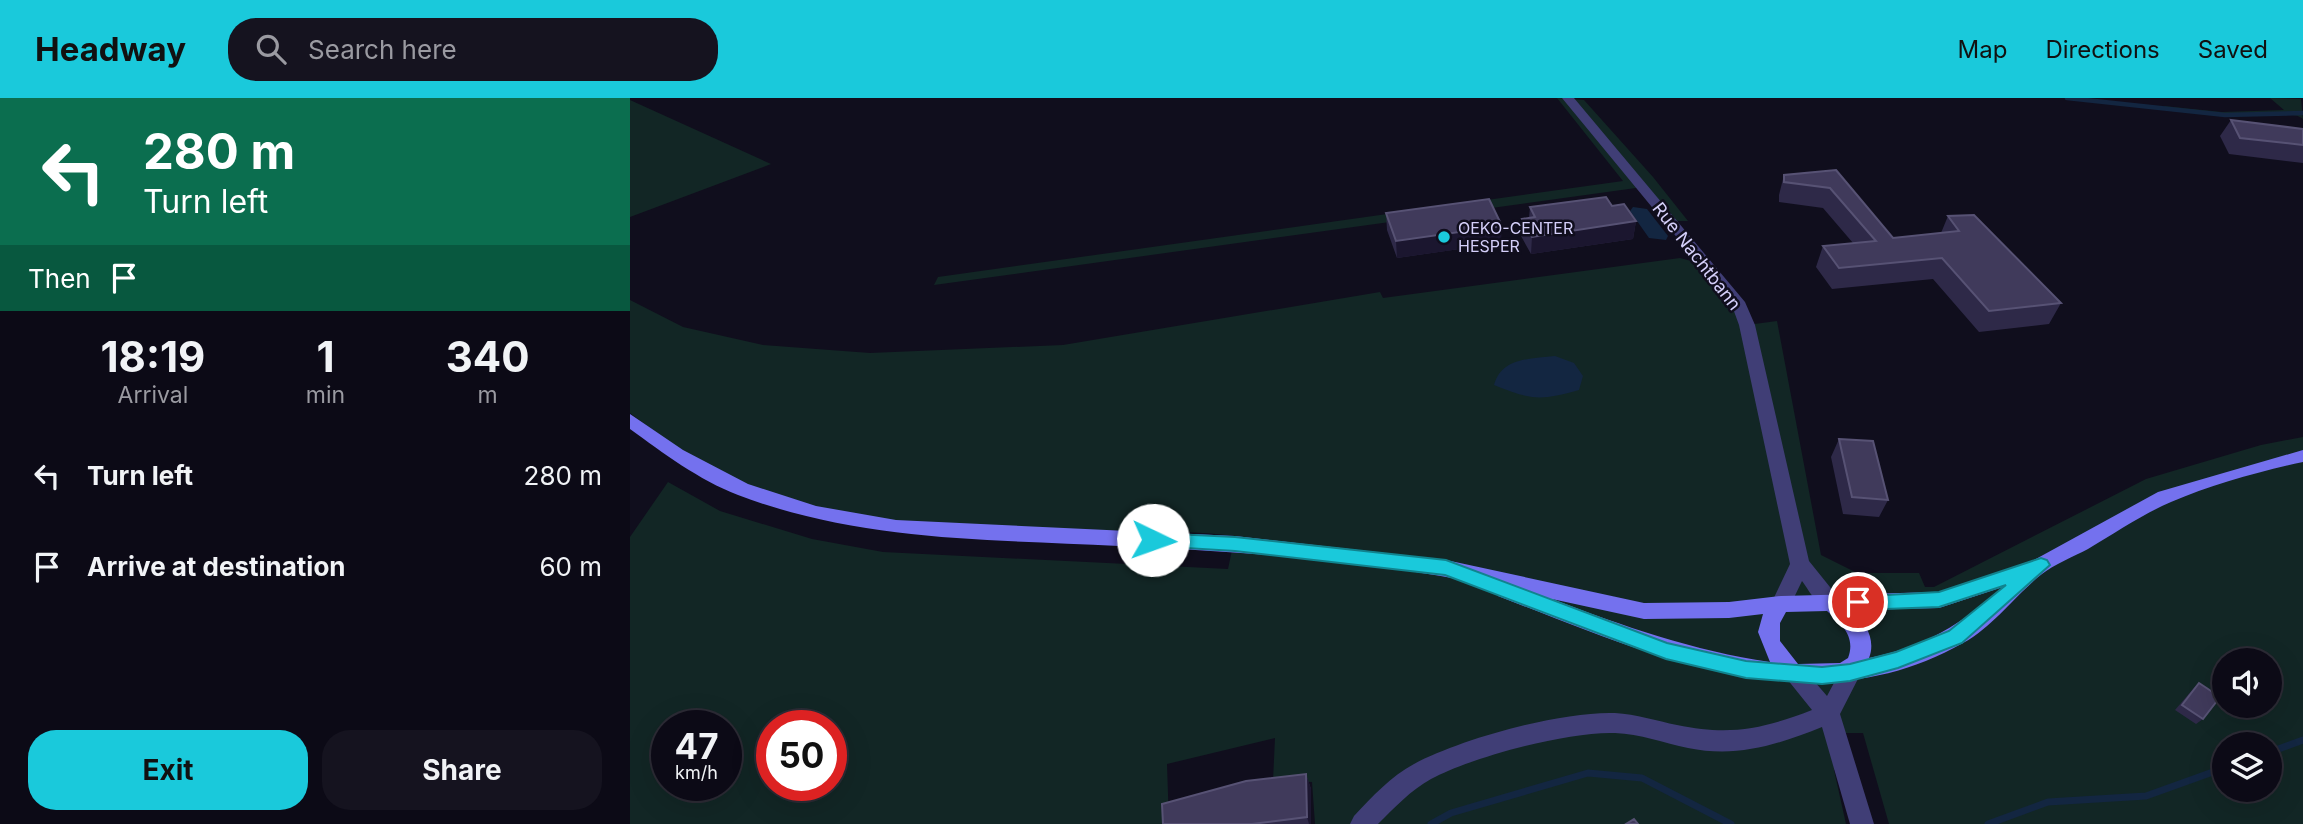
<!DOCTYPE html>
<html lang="en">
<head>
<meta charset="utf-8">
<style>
  body { margin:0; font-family:Inter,sans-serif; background:#15131f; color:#f1f3f6; height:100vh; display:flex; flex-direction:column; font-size:26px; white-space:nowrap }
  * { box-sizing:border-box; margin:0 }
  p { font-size:23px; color:#9a9aa1 }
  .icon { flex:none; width:38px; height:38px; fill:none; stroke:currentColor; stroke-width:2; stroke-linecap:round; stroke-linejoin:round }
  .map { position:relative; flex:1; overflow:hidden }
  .panel { display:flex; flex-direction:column; background:#0c0a16; width:630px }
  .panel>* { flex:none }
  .banner { background:#0b6e4f; color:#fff; overflow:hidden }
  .fabs { position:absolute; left:1582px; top:550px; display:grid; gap:14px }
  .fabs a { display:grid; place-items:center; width:70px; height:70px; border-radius:50%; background:#0c0a16; box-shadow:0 7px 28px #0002,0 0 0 2px #2c2b35; font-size:35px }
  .speed { position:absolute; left:21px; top:612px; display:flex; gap:14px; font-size:35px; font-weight:700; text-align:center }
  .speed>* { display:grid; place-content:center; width:91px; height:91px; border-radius:50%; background:#0c0a16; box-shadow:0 7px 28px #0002,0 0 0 2px #2c2b35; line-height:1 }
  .speed small { font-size:18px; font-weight:400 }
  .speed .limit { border:10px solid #d22; background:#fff; color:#111 }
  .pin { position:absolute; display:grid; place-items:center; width:60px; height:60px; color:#fff; margin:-30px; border:4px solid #fff; border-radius:50%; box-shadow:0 2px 7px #0007 }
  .me { position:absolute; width:77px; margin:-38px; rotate:93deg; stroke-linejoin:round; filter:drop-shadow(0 0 5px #0008) }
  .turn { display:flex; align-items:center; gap:24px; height:147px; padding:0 28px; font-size:32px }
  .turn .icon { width:91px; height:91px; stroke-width:2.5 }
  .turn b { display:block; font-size:49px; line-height:60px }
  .then { display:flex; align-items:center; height:66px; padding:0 28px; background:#0003; gap:14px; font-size:26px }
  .eta { display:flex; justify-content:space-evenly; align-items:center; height:119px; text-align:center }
  .eta b { font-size:42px; font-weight:700; line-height:49px }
  .cta { display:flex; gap:14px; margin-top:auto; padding:14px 28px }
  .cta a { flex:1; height:80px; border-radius:28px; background:#1ac9db; color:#111; font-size:28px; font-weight:700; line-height:80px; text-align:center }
  .cta a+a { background:#15131f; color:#f1f3f6 }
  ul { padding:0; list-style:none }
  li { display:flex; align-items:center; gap:21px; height:91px; padding:0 28px }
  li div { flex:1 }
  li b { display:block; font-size:26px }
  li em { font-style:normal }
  header { display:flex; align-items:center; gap:42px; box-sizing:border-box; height:98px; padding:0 35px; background:#1ac9db; color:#111 }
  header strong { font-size:33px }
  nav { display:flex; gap:38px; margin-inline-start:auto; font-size:24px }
  .search { width:490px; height:63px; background:#15131f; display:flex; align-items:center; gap:18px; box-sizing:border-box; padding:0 24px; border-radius:28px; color:#9a9aa1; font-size:26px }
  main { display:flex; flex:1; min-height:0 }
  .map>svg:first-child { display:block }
</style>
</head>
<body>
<header>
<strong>Headway</strong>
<div class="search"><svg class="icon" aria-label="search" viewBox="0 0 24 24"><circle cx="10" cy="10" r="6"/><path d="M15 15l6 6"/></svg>Search here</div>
<nav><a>Map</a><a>Directions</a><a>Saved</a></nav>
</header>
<main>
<section class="panel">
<div class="banner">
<div class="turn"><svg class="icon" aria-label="left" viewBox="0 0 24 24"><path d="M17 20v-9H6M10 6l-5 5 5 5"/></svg><div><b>280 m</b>Turn left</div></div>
<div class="then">Then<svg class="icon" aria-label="arrive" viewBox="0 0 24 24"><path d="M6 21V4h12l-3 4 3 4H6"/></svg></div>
</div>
<div class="eta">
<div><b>18:19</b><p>Arrival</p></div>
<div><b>1</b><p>min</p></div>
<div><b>340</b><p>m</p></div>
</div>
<ul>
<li><svg class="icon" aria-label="left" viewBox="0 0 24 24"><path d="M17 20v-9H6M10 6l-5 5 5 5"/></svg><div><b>Turn left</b></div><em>280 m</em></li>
<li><svg class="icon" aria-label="arrive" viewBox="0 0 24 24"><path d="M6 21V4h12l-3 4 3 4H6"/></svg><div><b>Arrive at destination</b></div><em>60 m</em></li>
</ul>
<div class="cta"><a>Exit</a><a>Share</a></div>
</section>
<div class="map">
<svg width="1673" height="726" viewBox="0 0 1673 726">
  <rect width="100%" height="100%" fill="#100e1d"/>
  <path fill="#122625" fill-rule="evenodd" d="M927,0L954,2L1023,79L1058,123H1041L1013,89L304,187L308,179L993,83Z
    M1640,0L1671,1L1673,21C1666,15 1656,17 1647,17C1610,18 1574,16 1537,12L1534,8L1592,14L1654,12Z
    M0,2L141,66L0,119Z
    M1050,160L1065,164L1074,163L1117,227L1147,223L1191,457L1227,475H1289L1295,489H1304L1516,381L1631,347L1673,339V726H1259L1233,635H1206L1217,672H1204L1216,726H685L682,684L643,683L645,640L537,666L539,726H0V439L38,384L90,413L182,441L253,454L598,471L605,438C569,433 531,434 494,433C361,428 215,438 93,376C60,359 30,338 0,315V202L53,229L133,247L240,255L433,247L750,194L753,200ZM1594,562H1640V607H1594ZM37,628H96V688H37ZM142,628H201V688H142ZM1594,646H1640V691H1594Z"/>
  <path fill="#132641" d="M1003,109L1017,111L1038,138L1036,142L1019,140L1000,113Z
    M925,258L944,265L953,278L949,292C910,303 901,302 864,287C872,259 900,261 925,258Z"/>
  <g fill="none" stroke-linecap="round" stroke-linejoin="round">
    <path stroke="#132641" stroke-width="4.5" d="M1437,0L1595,17L1673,15"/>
    <path stroke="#132641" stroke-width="7" d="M1640,654L1673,642
      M801,726L821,715L958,675L1012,680L1101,726
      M1358,726L1418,704L1516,698L1594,670"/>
    <path fill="#403e76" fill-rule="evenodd" d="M932,0H944L1115,204L1125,227L1179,463L1208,499L1211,505L1208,511C1191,517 1181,495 1172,483L1158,512L1151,514L1144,512L1141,506L1160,466L1109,227L1101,205Z
      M1220,566L1227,568L1231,575L1210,616L1244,726H1220L1192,629C1147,647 1107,660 1058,650C1034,645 1010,636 985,635C939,633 842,659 801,681C781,692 764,710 748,726H720L724,718C742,699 761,678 784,666C831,641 931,613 985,615C1006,616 1027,623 1047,627C1100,638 1133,631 1182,612L1153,576L1156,569L1164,567L1172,569L1197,598L1213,568Z"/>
    <path fill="#7471ee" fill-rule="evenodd" d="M0,316L53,352L118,386L186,408L266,422L605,438L816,462L1014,505L1099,504L1151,498L1309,494L1404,462L1528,394L1673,352V364C1631,373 1581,387 1541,404C1513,416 1485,435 1458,451C1445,458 1423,467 1412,476C1385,497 1364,528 1333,545C1181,632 1016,555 868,498L867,489C743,462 615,454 489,448C358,441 232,444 108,397C69,382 33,355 0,331ZM1373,489C1332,526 1295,549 1239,560C1246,542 1236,526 1224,512L1309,510ZM922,501L1014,521L1099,520L1133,516L1128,534L1140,564C1064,553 993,528 922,501ZM1197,513C1212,526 1226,539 1218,560L1210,565L1168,566L1150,543V525L1156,514Z"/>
  </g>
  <path fill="#2e2948" d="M1601,22L1673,31V65L1599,56L1590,38Z
    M1206,72L1263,140L1311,135L1318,118L1431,205L1419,226L1349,234L1303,181L1202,191L1186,169L1193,148L1223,145L1193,110L1149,104V97L1154,77Z
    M982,108L1006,123L1003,141L901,156L891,138L892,121L899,120L900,109Z
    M756,115L871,145L767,160L757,132Z
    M1209,341L1258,402L1249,419L1213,416L1201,359Z
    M1569,585L1573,621L1566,626L1545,612L1563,591Z
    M676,676L681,691V726H533Z"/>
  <path fill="#1b162f" d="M1006,123L1003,141L901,156L902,139Z
    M872,128L871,145L767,160L766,143Z
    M676,676L681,691V726H679L677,719Z"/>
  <path fill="#403a5b" stroke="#575274" stroke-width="2" d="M1601,22L1673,31V47L1610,40Z
    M1206,72L1263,140L1329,133L1318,118L1344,117L1431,205L1359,213L1312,160L1209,170L1193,148L1246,143L1200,90L1154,84V77Z
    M976,99L982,108L994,106L1006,123L902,139L892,121L905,119L900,109Z
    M859,101L872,128L766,143L756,115Z
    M1209,341L1243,343L1258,402L1222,399Z
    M1569,585L1590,599L1573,621L1552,607Z
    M676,676L677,719L622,726H533L532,706L616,683Z
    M1004,721L1008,726H996Z"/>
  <path fill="#1ac9db" stroke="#11838e" stroke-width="2" d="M523,435L605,439L816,462L1037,545L1116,563L1192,569L1220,566L1266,554L1319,533L1376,487L1309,509L1228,512L1222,510L1219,504L1222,499L1309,494L1411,460L1417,462L1420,467L1332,545L1268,570L1220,583L1192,586L1116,580L1036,561L815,477L605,453L523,448L517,446L515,442L517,437Z"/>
  <circle fill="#1ac9db" stroke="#100e1d" stroke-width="2.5" cx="814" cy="139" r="7"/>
  <g text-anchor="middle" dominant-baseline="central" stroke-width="5" stroke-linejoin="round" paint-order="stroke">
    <g font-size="16" fill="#d4cff9" stroke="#100e1d" text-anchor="start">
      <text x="828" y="130">OEKO-CENTER<tspan x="828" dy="18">HESPER</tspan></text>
    </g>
    <g font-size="18" fill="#d4cff9" stroke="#100e1d">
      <text transform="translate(1067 158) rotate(52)">Rue Nachtbann</text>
    </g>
  </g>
</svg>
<div class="fabs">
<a><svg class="icon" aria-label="sound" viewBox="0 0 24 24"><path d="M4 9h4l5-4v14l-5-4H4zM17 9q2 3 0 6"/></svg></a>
<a><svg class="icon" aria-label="layers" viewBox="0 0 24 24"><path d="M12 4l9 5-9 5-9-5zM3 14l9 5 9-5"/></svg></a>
</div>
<div class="speed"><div>47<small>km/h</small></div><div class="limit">50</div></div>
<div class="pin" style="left:1228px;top:504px;background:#d93025"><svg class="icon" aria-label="arrive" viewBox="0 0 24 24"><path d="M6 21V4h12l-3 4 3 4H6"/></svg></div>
<svg class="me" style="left:523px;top:442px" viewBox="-20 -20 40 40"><circle r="19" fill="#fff"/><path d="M0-13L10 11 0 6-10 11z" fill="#1ac9db"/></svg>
</div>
</main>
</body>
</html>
